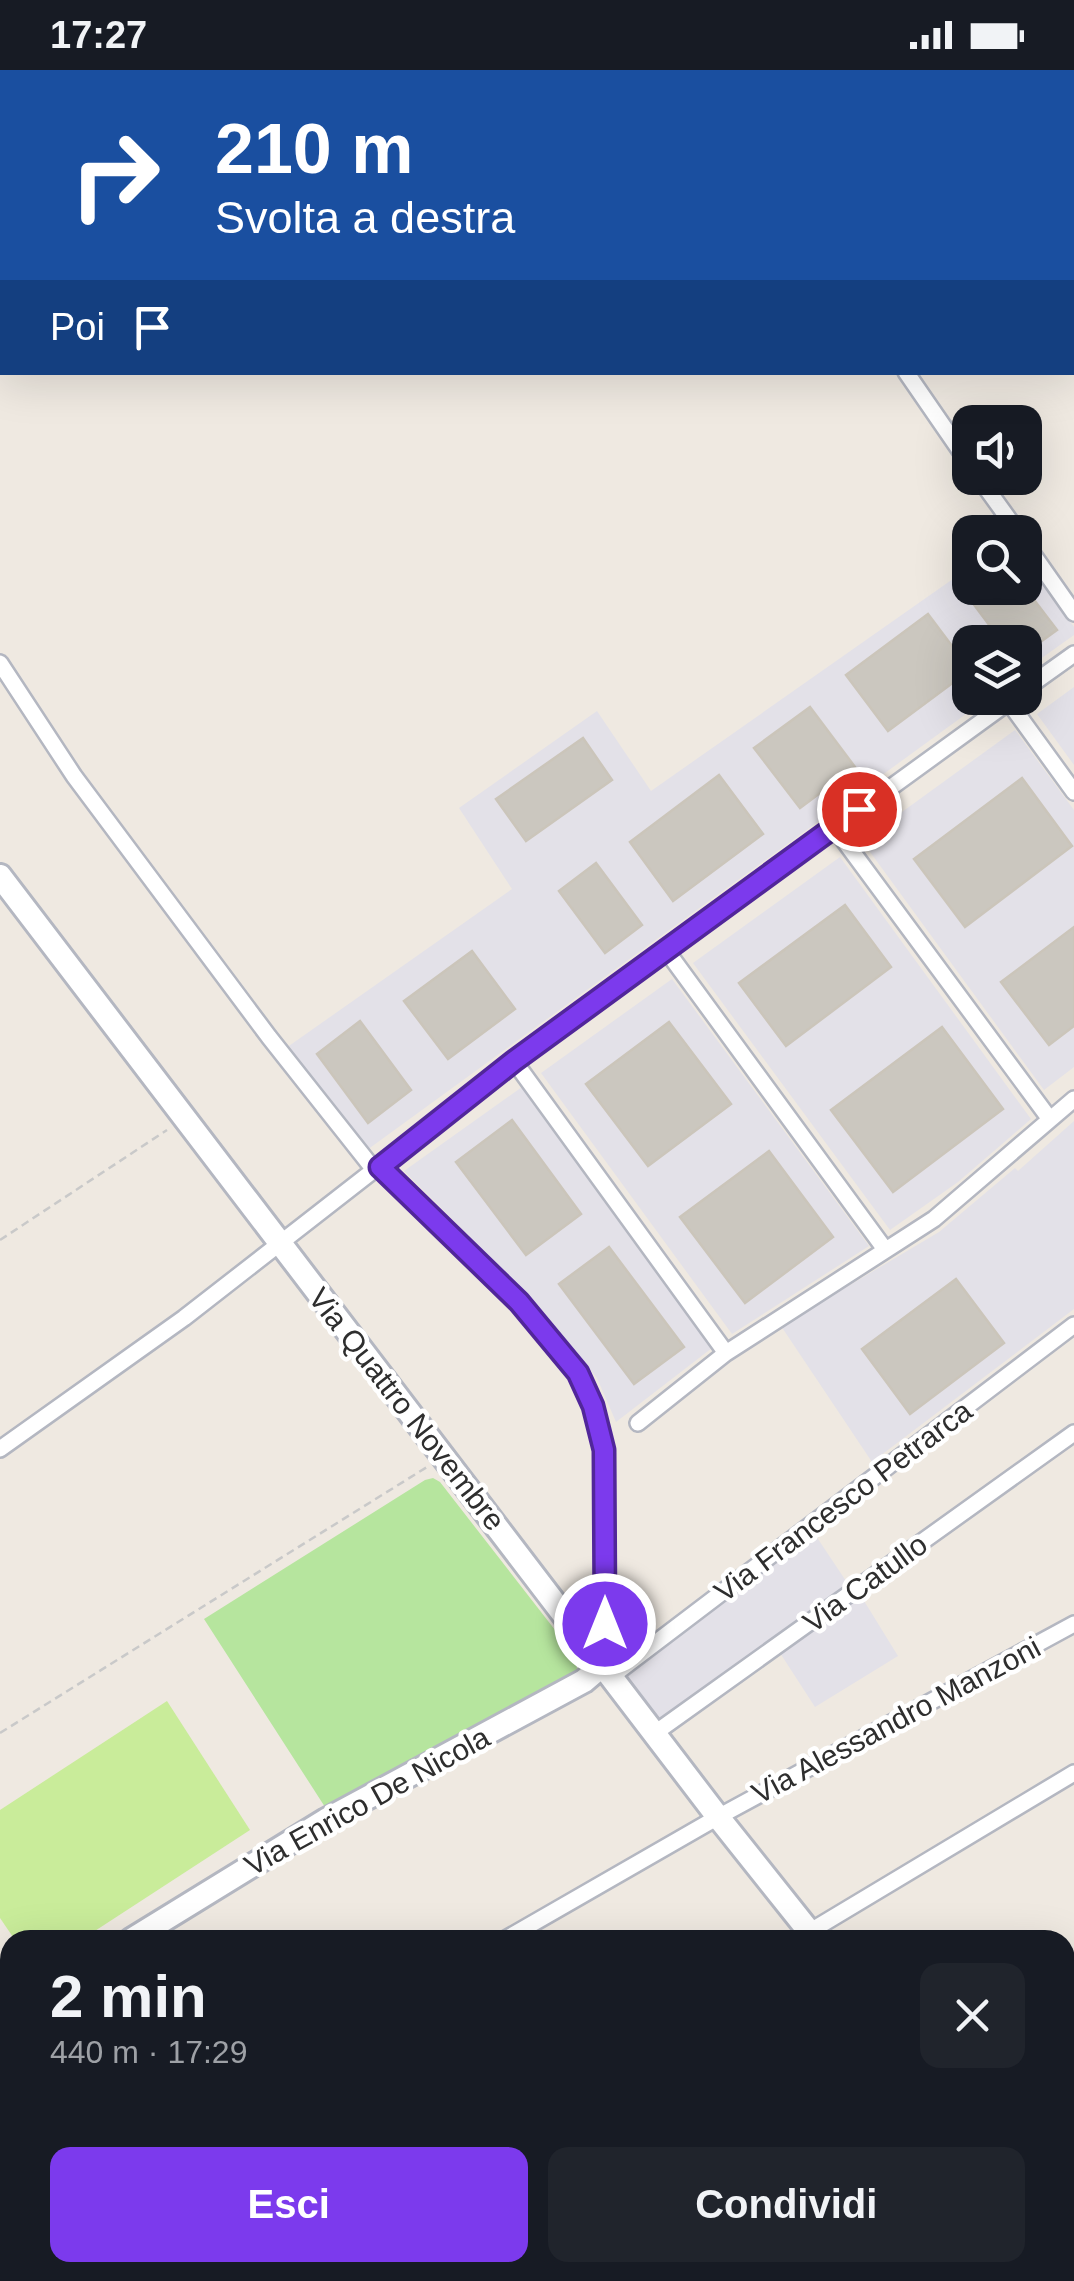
<!DOCTYPE html>
<html lang="it">
<head>
<meta charset="utf-8">
<style>
  body { margin:0; font-family:Helvetica,sans-serif; background:#20242c; color:#f1f3f6; height:100vh; display:flex; flex-direction:column; font-size:38px; white-space:nowrap }
  * { box-sizing:border-box; margin:0 }
  p { font-size:32px; color:#9ea1a6 }
  .icon { flex:none; width:55px; height:55px; fill:none; stroke:currentColor; stroke-width:2; stroke-linecap:round; stroke-linejoin:round }
  .map { position:relative; flex:1; overflow:hidden }
  .details { position:absolute; left:0px; top:1860px; width:1075px; height:352px; display:flex; flex-direction:column; background:#171b24; border-radius:30px 30px 0 0; box-shadow:0 10px 40px #0002 }
  .details>* { flex:none }
  .guide { position:absolute; left:0px; top:0px; width:1075px; height:305px; box-shadow:0 10px 40px #0002; background:#1a4fa0; color:#fff; overflow:hidden }
  .fabs { position:absolute; left:952px; top:335px; display:grid; gap:20px }
  .fabs a { display:grid; place-items:center; width:90px; height:90px; border-radius:20px; background:#171b24; box-shadow:0 10px 40px #0002; font-size:50px }
  .pin { position:absolute; display:grid; place-items:center; width:85px; height:85px; color:#fff; margin:-42px; border:5px solid #fff; border-radius:50%; box-shadow:0 2px 10px #0007 }
  .me { position:absolute; width:110px; margin:-55px; rotate:0deg; stroke-linejoin:round; filter:drop-shadow(0 0 8px #0008) }
  .turn { display:flex; align-items:center; gap:35px; height:210px; padding:0 50px; font-size:45px }
  .turn .icon { width:130px; height:130px; stroke-width:2.5 }
  .turn b { display:block; font-size:70px; line-height:85px }
  .then { display:flex; align-items:center; height:95px; padding:0 50px; background:#0003; gap:20px; font-size:38px }
  .round { display:grid; place-items:center; flex:none; width:105px; height:105px; border-radius:20px; background:#20242c }
  .overview { display:flex; align-items:center; justify-content:space-between; height:170px; padding:0 50px }
  h1 { font-size:60px; font-weight:600; line-height:75px }
  .action { display:flex; gap:20px; margin-top:auto; padding:20px 50px }
  .action a { flex:1; height:115px; border-radius:20px; background:#7c3aed; color:#fff; font-size:40px; font-weight:600; line-height:115px; text-align:center }
  .action a+a { background:#20242c; color:#f1f3f6 }
  .status { display:flex; justify-content:space-between; align-items:center; height:70px; padding:0 50px; background:#171b24; direction:ltr }
  .status svg { height:28px; fill:currentColor }
  .map>svg:first-child { display:block }
</style>
</head>
<body>
<div class="status"><b>17:27</b><svg viewBox="0 0 49 12"><path d="M0 12V9h3v3zM5 12V6h3v6zM10 12V3h3v9zM15 12V0h3v12zM26 1h20v11H26zM47 4h2v5h-2z"/></svg></div>
<div class="map">
<svg width="1074" height="2211" viewBox="0 0 1074 2211">
  <rect width="100%" height="100%" fill="#efe9e1"/>
  <path fill="#e3e1e8" d="M1025,489L1074,557V565L1025,600V572H970V628H988L367,1080L286,978L512,819L459,738L597,641L651,721L970,497V518H1025Z
    M1074,617V695L1037,644Z
    M1015,660L1074,740V997L1044,1020L862,771Z
    M840,787L1031,1049L958,1112L890,1160L693,893Z
    M672,909L869,1176L732,1264L541,1003Z
    M522,1017L712,1278L616,1352L597,1308L564,1267L521,1218L404,1101Z
    M1074,1051V1239L872,1392L781,1256L939,1162L1015,1098L1018,1101Z
    M814,1463L850,1517L861,1526L898,1586L815,1637L780,1583L663,1665L622,1607Z"/>
  <path fill="#b6e59e" d="M433,1408L440,1412L576,1587L577,1600L572,1607L325,1737L204,1549L425,1410Z
    M611,2203V2202L763,2203L748,2211H595Z"/>
  <path fill="#c9ec9a" d="M167,1631L250,1760L81,1870H15L0,1848V1740Z"/>
  <path fill="#cbc7bf" stroke="#cbc5ba" stroke-width="2.5" d="M991,518H1025L1057,560L1025,583V572H1002L972,532Z
    M928,544L970,600L888,661L846,605Z
    M810,637L855,697L800,738L754,678Z
    M583,668L612,710L526,771L496,729Z
    M719,705L763,764L673,831L630,772Z
    M1022,708L1072,776L965,857L914,789Z
    M596,793L642,855L605,883L559,821Z
    M845,835L891,897L786,976L739,913Z
    M1074,857V956L1049,975L1001,912Z
    M472,881L515,939L448,989L404,931Z
    M360,951L411,1020L368,1053L317,984Z
    M669,952L731,1034L648,1096L586,1014Z
    M942,957L1003,1039L893,1122L831,1040Z
    M512,1050L581,1144L526,1185L456,1092Z
    M769,1081L833,1167L745,1233L680,1147Z
    M609,1177L684,1277L634,1314L559,1214Z
    M956,1209L1004,1273L910,1344L862,1279Z"/>
  <g fill="none" stroke-linecap="round" stroke-linejoin="round">
    <defs>
      <path id="lane" d="M1065,2134L1074,2132"/>
      <path id="street" d="M694,0L696,2
        M906,302L970,395
        M979,408L1018,462
        M1025,473L1074,543
        M0,593L74,706L269,967L375,1101
        M1025,619L1074,584
        M1008,631L1074,722
        M834,757L1049,1048
        M666,880L884,1178
        M514,991L726,1283
        M380,1097L519,1232L578,1303L593,1336L604,1380V1594
        M638,1353L726,1283L934,1149L1074,1029
        M0,1379L184,1248L514,991L1014,628
        M612,1606L1074,1255
        M655,1663L1074,1363
        M809,1862L1074,1703
        M504,1870L718,1747L1074,1554
        M1065,1963L1074,1958
        M1065,2049L1074,2044
        M223,2211L238,2202
        M577,2211L592,2202"/>
      <path id="secondary" d="M0,806L718,1747L816,1870
        M131,1870L326,1750L584,1611L604,1594
        M0,1951L10,1945
        M0,2120L10,2134
        M1065,2191L1074,2202
        M60,2202L66,2211"/>
    </defs>
    <use href="#lane" stroke="#b4b7c1" stroke-width="12"/>
    <use href="#street" stroke="#b4b7c1" stroke-width="20"/>
    <use href="#secondary" stroke="#b4b7c1" stroke-width="28"/>
    <path stroke="#c9c9c9" stroke-width="2.5" stroke-dasharray="8 5" stroke-linecap="butt" d="M0,1170L167,1060
      M0,1663L427,1397"/>
    <use href="#lane" stroke="#fff" stroke-width="8"/>
    <use href="#street" stroke="#fff" stroke-width="15"/>
    <use href="#secondary" stroke="#fff" stroke-width="22"/>
  </g>
  <g fill="none" stroke-linecap="round" stroke-linejoin="round">
    <defs>
      <path id="route" d="M605,1554L604,1380L593,1336L578,1303L519,1232L380,1097L514,991L859,739"/>
    </defs>
    <use href="#route" stroke="#51269a" stroke-width="25"/>
    <use href="#route" stroke="#7c3aed" stroke-width="18"/>
  </g>
  <g text-anchor="middle" dominant-baseline="central" stroke-width="9" stroke-linejoin="round" paint-order="stroke">
    <g font-size="30" fill="#2e2e2e" stroke="#fff">
      <text transform="translate(407 1339) rotate(52)">Via Quattro Novembre</text>
      <text transform="translate(843 1431) rotate(-37)">Via Francesco Petrarca</text>
      <text transform="translate(865 1513) rotate(-36)">Via Catullo</text>
      <text transform="translate(896 1650) rotate(-28)">Via Alessandro Manzoni</text>
      <text transform="translate(367 1731) rotate(-29)">Via Enrico De Nicola</text>
    </g>
  </g>
</svg>
<div class="fabs">
<a><svg class="icon" aria-label="sound" viewBox="0 0 24 24"><path d="M4 9h4l5-4v14l-5-4H4zM17 9q2 3 0 6"/></svg></a>
<a><svg class="icon" aria-label="search" viewBox="0 0 24 24"><circle cx="10" cy="10" r="6"/><path d="M15 15l6 6"/></svg></a>
<a><svg class="icon" aria-label="layers" viewBox="0 0 24 24"><path d="M12 4l9 5-9 5-9-5zM3 14l9 5 9-5"/></svg></a>
</div>
<div class="pin" style="left:859px;top:739px;background:#d93025"><svg class="icon" aria-label="arrive" viewBox="0 0 24 24"><path d="M6 21V4h12l-3 4 3 4H6"/></svg></div>
<svg class="me" style="left:605px;top:1554px" viewBox="-20 -20 40 40"><circle r="17" fill="#7c3aed" stroke="#fff" stroke-width="3"/><path d="M0-11L8 9 0 5-8 9z" fill="#fff"/></svg>
<div class="guide">
<div class="turn"><svg class="icon" aria-label="right" viewBox="0 0 24 24"><path d="M7 20v-9h11M14 6l5 5-5 5"/></svg><div><b>210 m</b>Svolta a destra</div></div>
<div class="then">Poi<svg class="icon" aria-label="arrive" viewBox="0 0 24 24"><path d="M6 21V4h12l-3 4 3 4H6"/></svg></div>
</div>
<section class="details">
<div class="overview"><div><h1>2 min</h1><p>440 m · 17:29</p></div><a class="round"><svg class="icon" aria-label="close" viewBox="0 0 24 24"><path d="M6 6l12 12M18 6L6 18"/></svg></a></div>
<div class="action"><a>Esci</a><a>Condividi</a></div>
</section>
</div>
</body>
</html>
